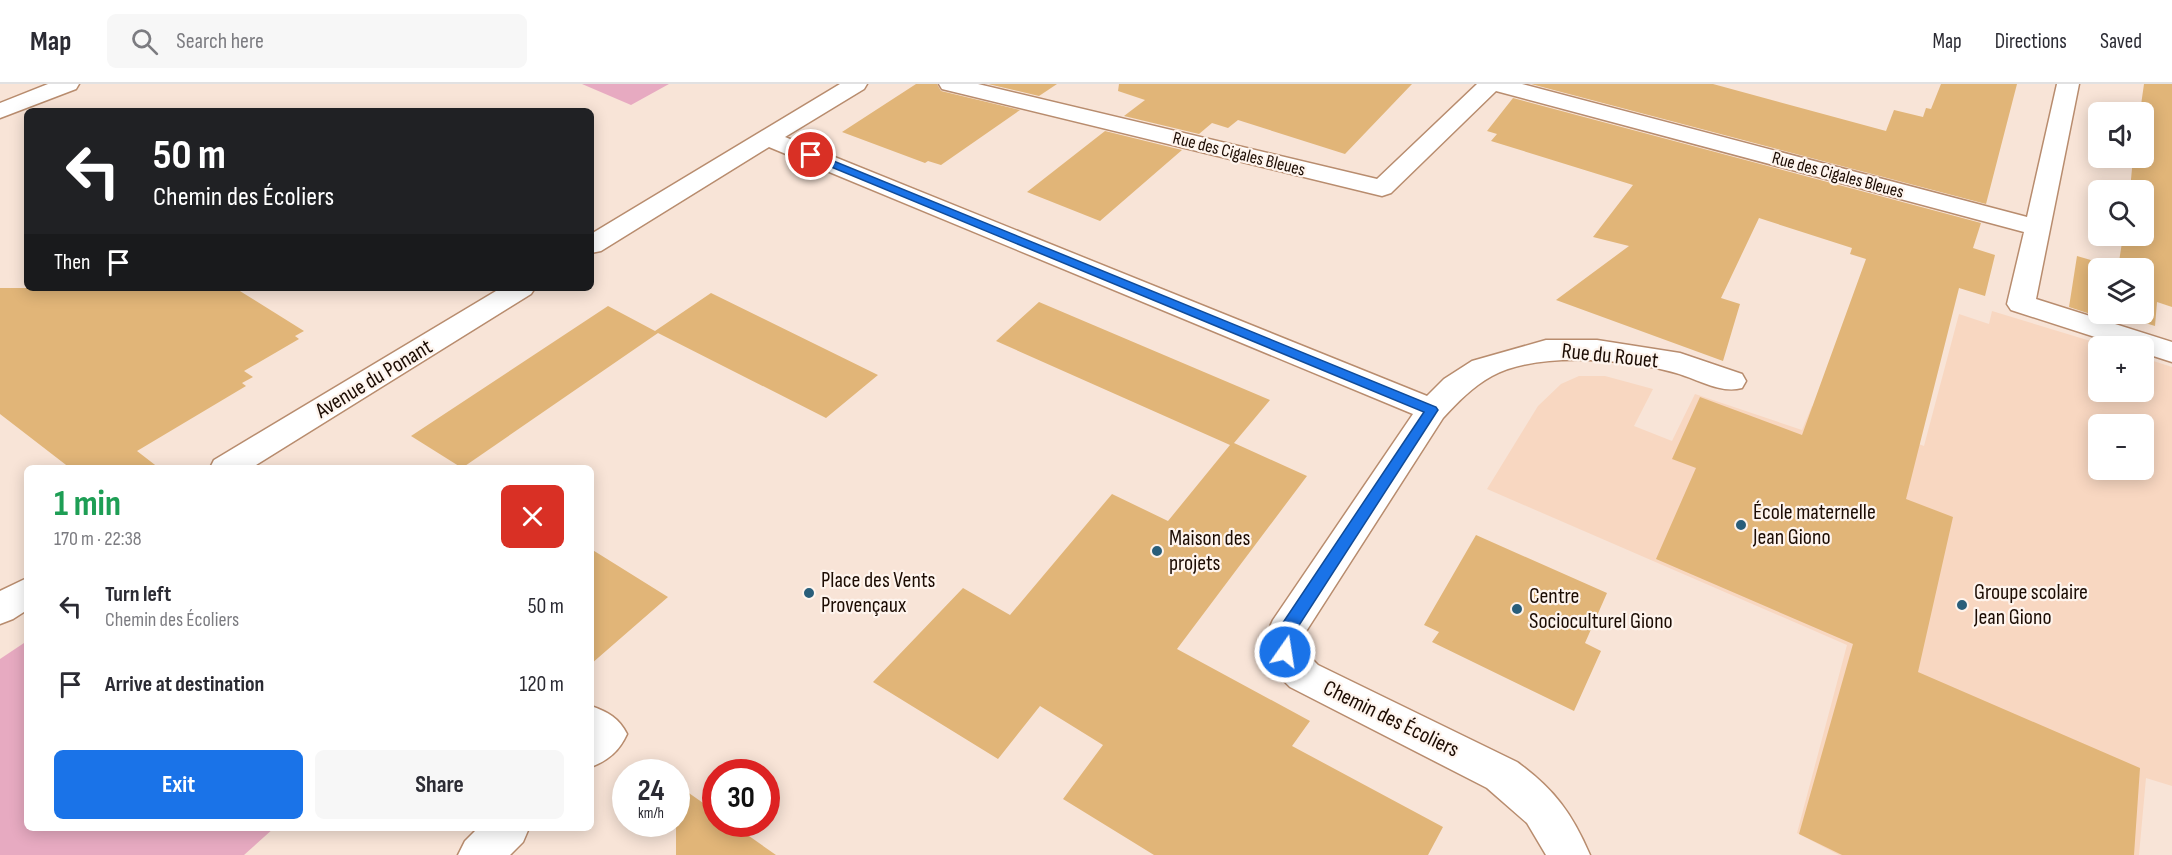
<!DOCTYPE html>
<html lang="en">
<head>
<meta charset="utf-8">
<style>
  body { margin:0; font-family:"Sofia Sans Condensed",sans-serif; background:#f7f7f7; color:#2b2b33; height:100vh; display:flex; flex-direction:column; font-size:22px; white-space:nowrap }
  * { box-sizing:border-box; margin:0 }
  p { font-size:20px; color:#7c7c81 }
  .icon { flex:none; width:33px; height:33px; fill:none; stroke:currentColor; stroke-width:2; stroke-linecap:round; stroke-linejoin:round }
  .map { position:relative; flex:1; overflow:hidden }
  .panel { position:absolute; left:24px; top:381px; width:570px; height:366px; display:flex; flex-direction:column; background:#fff; border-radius:9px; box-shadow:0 3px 15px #0003 }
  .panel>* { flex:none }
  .banner { position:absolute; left:24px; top:24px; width:570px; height:183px; border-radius:9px; box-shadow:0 3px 15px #0003; background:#202124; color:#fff; overflow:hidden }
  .tools { position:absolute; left:2088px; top:18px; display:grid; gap:12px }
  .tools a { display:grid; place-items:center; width:66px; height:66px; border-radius:9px; background:#fff; box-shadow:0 3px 15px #0003; font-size:30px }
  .speed { position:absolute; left:612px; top:675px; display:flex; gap:12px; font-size:30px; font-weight:700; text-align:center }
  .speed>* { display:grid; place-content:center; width:78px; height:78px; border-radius:50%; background:#fff; box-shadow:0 3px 15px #0003; line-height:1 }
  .speed small { font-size:15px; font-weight:400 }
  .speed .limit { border:9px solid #d22; background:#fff; color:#111 }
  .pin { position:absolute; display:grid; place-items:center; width:51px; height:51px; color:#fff; margin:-26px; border:3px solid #fff; border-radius:50%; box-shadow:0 2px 6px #0007 }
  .me { position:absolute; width:66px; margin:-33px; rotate:13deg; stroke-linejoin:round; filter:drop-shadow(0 0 4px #0008) }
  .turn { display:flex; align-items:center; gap:21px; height:126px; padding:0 30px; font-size:27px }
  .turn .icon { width:78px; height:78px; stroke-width:2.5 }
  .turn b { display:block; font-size:42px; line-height:51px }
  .then { display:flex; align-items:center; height:57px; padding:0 30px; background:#0003; gap:12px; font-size:22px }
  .round { display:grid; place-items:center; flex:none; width:63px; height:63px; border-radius:9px; background:#f7f7f7 }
  .overview { display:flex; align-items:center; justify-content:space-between; height:102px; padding:0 30px }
  h1 { font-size:36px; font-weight:700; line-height:45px; color:#1e9e55 }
  .primary-button { display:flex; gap:12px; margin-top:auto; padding:12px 30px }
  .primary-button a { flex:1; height:69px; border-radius:9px; background:#1a73e8; color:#fff; font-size:24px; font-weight:700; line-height:69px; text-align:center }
  .primary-button a+a { background:#f7f7f7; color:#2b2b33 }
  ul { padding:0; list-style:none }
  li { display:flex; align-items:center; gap:18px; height:78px; padding:0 30px }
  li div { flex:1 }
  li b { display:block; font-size:22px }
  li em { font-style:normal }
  header { display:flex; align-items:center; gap:36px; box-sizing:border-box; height:84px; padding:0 30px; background:#fff; border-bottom:2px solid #e1e1e2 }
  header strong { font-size:28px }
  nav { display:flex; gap:33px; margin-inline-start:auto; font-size:21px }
  .search { width:420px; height:54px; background:#f7f7f7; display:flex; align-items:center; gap:15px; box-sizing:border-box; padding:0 21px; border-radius:9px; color:#7c7c81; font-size:22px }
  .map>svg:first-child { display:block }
</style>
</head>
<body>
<header>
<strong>Map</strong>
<div class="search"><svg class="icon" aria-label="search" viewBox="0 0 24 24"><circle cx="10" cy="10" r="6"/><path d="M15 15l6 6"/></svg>Search here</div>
<nav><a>Map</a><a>Directions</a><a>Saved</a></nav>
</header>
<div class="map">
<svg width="2172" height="771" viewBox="0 0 2172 771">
  <rect width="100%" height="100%" fill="#f8e4d7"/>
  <path fill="#f8d7c1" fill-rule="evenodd" d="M1992,227L2107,262H2098V308H2144V274L2172,283V702L2146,694L2139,771H1839L1797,749L1847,561L1487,405L1538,322L1561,300L1579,292H1605L1653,305L1634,342L1672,357L1695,310L1802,346L1812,322L1924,362L1959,230L1989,240ZM2098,340H2144V386H2098Z"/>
  <path fill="#e7aac1" d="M582,0H669L631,21Z
    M27,557V744H274L244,771H0V575Z"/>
  <path fill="#e1b578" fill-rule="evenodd" d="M916,0H937L941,7L1020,26L941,81L928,77L925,79L842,48Z
    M988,0H1057L1039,12Z
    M1119,0H1412L1345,70L1238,36L1228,44L1212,39L1199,50L1124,32L1145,16L1118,7Z
    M1531,0H1713L1886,47L1894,26L1923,33L1926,24L1931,25L1941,0H2017L1986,120Z
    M2144,0H2172V223L2157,218L2155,242L2116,230L2115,238L2069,223L2077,172L2118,184L2123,152H2144V106H2130L2133,74H2144V28H2140ZM2098,184H2144V230H2098Z
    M1513,14L1981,139L1973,164L1995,171L1985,212L1959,204L1906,415L1953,433L1918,588L2140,684L2134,771H1842L1799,750L1853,560L1656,475L1696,384L1672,375L1700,313L1802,351L1866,175L1850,170L1852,164L1759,134L1721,214L1740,220L1723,277L1556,216L1629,162L1593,153L1633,101L1491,57L1497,50L1487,47Z
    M1105,47L1182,66L1100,137L1027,108Z
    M0,204H235L304,247L295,252L299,255L244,287L253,293L242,299L246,302L137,367L159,384H70L0,330Z
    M711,209L878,291L826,334L658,249L462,384L411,352L608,222L655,247Z
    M1039,218L1270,316L1234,359L1307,392L1177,565L1310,637L1292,662L1443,743L1428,771H1154L1063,715L1103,661L1040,622L998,675L873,598L963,504L1010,531L1112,410L1168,437L1230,361L996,257Z
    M1476,451L1607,509L1585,559L1601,567L1574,627L1432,558L1439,548L1424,541Z
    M591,465L668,513L591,580Z
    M676,700L716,728V740H732L776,771H676Z"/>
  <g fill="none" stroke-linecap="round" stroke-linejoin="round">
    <defs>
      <path id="minor" d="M48,0H79L76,5L0,34V19Z
        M840,0H867L864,5L785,53L1427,312L1444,295L1472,277L1546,256H1597L1680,269L1742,290L1746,297L1742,304C1720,310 1698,295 1676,289C1627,275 1538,267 1492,292C1472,303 1458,318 1443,334L1305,549L1306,569L1318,581L1517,678C1554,705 1572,729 1590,771H1546L1527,739L1487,704L1290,603C1271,585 1260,561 1273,536L1413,330L769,63L601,167L591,169V150Z
        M939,0H978L1377,95L1477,0H1522L2027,133L2057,0H2079L2036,215L2172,258V278L2144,269V262H2123L2011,226L2007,220L2024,148L1496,7L1391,109L1382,112L942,5Z
        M501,204H535L531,210L251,384H210L214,376Z
        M27,494V526L13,535L0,540V507Z
        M591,622C608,628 619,634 627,650C619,667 609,676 591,683Z
        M478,744H529L523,758L510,771H458L465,757Z"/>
    </defs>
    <use href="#minor" stroke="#b88c6e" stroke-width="3"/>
    <use href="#minor" fill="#fff" fill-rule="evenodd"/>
  </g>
  <path fill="#1a73e8" stroke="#114b97" stroke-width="1.5" d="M807,69H814L1436,323L1438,326L1436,329L1294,549L1290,572L1285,574L1279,572L1277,568L1280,543L1424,328L807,73Z"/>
  <g fill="#295e7a" stroke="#fef4ed" stroke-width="2">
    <circle cx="1741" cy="441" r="6"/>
    <circle cx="1157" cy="467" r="6"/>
    <circle cx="809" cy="509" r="6"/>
    <circle cx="1962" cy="521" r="6"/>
    <circle cx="1517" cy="525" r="6"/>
  </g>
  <g text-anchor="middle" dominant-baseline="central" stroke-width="4.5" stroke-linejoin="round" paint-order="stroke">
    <g font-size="18" fill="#1c0c03" stroke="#fef4ed">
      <text transform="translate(1239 70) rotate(14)">Rue des Cigales Bleues</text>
      <text transform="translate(1838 91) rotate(15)">Rue des Cigales Bleues</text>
    </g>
    <g font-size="22" fill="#1c0c03" stroke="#fef4ed">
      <text transform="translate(1610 272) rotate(6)">Rue du Rouet</text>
      <text transform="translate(374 295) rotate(-31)">Avenue du Ponant</text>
      <text transform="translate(1391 635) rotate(26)">Chemin des Écoliers</text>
    </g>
    <g font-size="22" fill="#1c0c03" stroke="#fef4ed" text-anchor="start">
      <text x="1753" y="428">École maternelle<tspan x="1753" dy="25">Jean Giono</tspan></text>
      <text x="1169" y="454">Maison des<tspan x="1169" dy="25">projets</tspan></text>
      <text x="821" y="496">Place des Vents<tspan x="821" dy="25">Provençaux</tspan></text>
      <text x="1974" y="508">Groupe scolaire<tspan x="1974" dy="25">Jean Giono</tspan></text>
      <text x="1529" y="512">Centre<tspan x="1529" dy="25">Socioculturel Giono</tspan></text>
    </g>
  </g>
</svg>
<div class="tools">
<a><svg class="icon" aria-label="sound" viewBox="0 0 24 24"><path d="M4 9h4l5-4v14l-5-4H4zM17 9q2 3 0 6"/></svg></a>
<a><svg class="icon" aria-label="search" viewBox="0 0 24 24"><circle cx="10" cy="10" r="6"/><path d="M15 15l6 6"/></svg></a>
<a><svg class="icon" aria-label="layers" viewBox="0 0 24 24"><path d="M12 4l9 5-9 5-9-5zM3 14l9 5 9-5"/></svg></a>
<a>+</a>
<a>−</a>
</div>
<div class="speed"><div>24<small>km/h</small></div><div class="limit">30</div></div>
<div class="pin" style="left:811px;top:71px;background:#d93025"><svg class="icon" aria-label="arrive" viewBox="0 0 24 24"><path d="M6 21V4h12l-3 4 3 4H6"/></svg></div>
<svg class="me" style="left:1285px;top:568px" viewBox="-20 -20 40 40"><circle r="17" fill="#1a73e8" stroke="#fff" stroke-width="3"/><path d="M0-11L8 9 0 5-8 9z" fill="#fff"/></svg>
<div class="banner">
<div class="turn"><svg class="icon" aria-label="left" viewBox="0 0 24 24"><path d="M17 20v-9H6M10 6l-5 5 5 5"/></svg><div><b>50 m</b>Chemin des Écoliers</div></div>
<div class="then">Then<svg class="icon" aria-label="arrive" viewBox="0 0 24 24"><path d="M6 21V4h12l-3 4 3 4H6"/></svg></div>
</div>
<section class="panel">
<div class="overview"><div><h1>1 min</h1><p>170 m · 22:38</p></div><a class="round" style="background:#d93025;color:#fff"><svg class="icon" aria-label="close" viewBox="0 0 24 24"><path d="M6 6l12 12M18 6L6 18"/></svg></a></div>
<ul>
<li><svg class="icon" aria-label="left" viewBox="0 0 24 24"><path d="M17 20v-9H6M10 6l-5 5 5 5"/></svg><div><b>Turn left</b><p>Chemin des Écoliers</p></div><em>50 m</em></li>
<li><svg class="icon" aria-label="arrive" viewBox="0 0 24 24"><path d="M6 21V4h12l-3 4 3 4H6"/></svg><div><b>Arrive at destination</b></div><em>120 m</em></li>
</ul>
<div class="primary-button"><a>Exit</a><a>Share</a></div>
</section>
</div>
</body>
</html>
